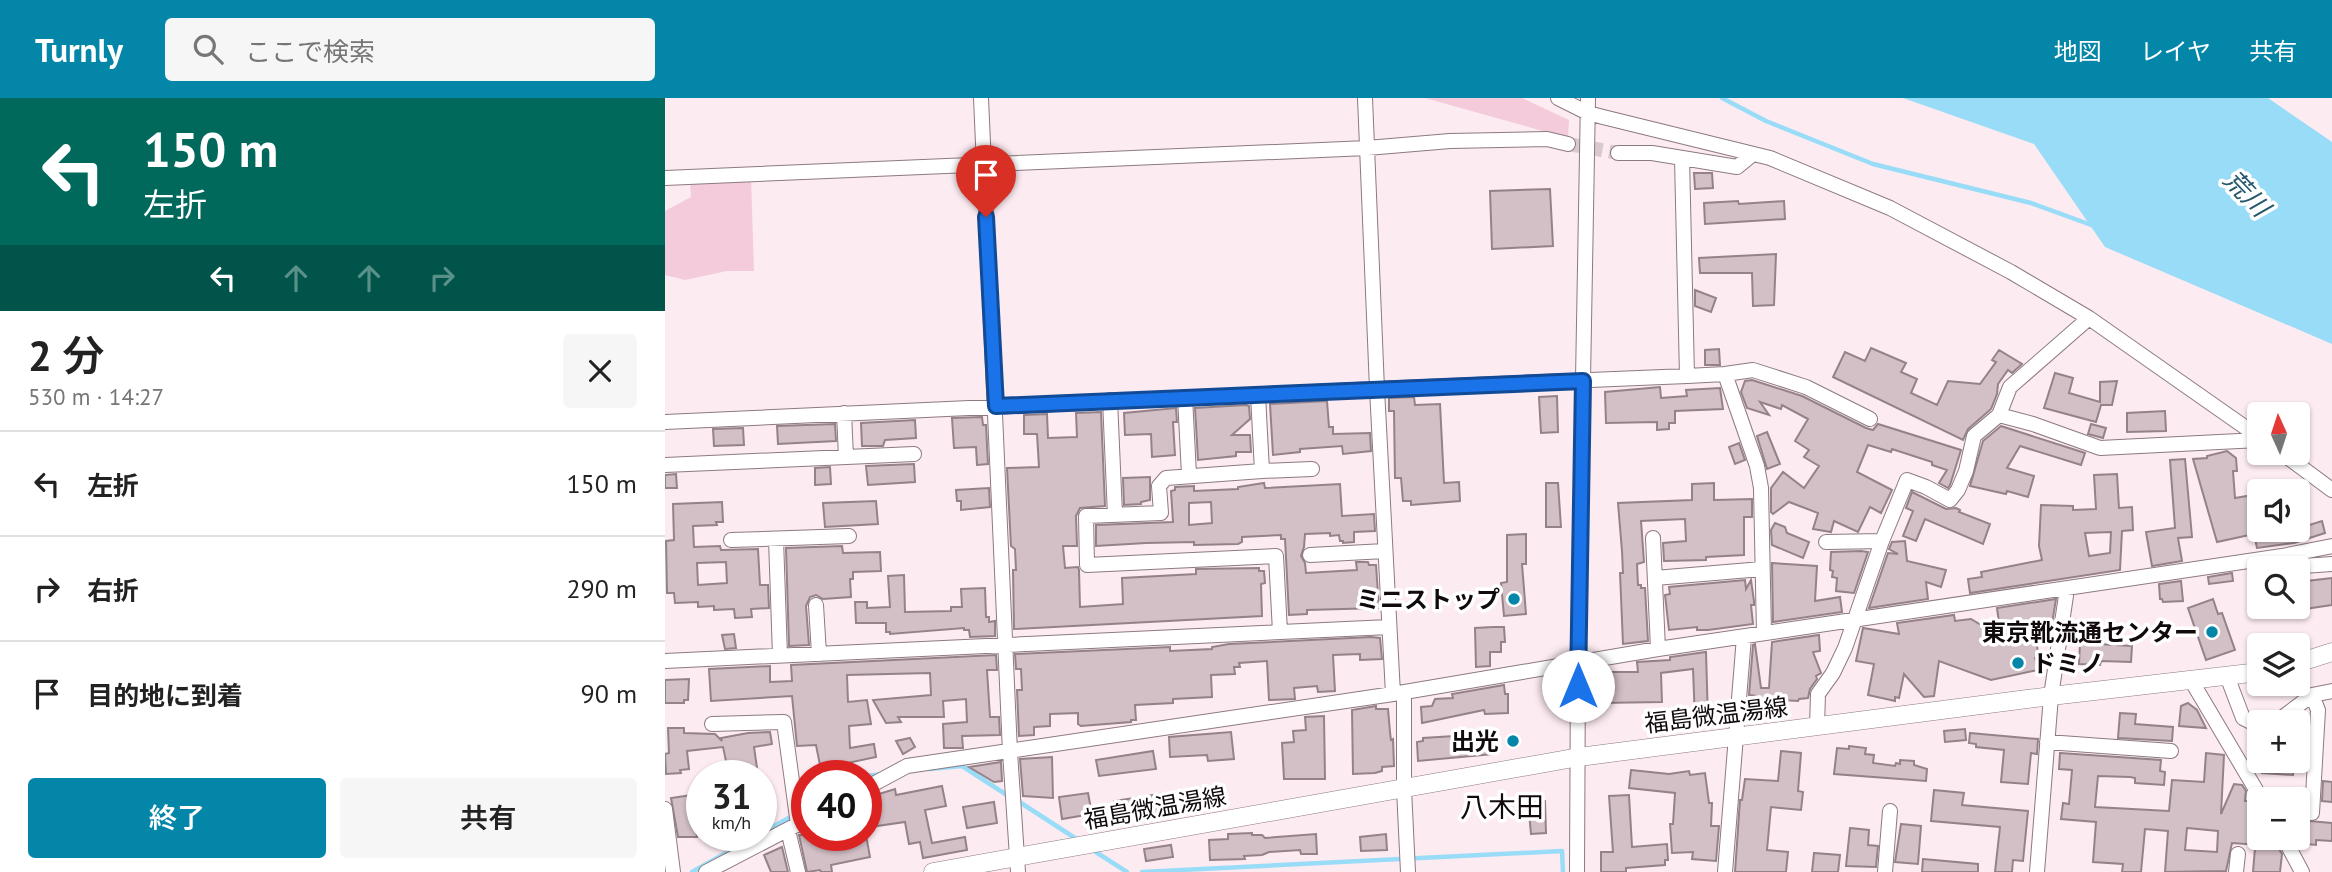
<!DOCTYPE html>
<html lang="ja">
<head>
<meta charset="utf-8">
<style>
  body { margin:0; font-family:"PT Sans","Noto Sans JP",sans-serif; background:#f6f6f6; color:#222; height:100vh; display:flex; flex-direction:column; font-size:26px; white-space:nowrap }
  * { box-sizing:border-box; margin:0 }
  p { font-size:23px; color:#767676 }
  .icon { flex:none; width:38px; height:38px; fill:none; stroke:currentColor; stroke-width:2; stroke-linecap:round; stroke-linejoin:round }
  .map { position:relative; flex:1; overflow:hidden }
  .drawer { display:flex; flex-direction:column; background:#fff; width:665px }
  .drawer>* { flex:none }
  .banner { background:#00695c; color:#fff; overflow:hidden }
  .needle { width:46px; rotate:357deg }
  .buttons { position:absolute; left:1582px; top:304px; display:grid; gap:14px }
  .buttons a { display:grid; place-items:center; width:63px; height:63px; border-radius:7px; background:#fff; box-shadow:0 2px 5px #0004; font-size:35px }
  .speed { position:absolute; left:21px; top:662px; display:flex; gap:14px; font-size:35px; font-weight:700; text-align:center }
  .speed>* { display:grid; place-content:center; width:91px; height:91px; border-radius:50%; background:#fff; box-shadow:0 2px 5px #0004; line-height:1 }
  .speed small { font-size:18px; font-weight:400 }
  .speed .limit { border:10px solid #d22; background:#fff; color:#111 }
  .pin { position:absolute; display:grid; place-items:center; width:60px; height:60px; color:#fff; margin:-72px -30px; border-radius:50% 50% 50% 0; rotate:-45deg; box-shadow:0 0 7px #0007 }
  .pin .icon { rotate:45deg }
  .me { position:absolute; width:77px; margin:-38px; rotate:0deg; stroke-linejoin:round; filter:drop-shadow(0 0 5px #0008) }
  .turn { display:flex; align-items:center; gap:24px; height:147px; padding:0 28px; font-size:32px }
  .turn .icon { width:91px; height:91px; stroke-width:2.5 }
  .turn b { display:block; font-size:49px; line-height:60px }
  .lanes { display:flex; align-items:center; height:66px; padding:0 28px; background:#0003; justify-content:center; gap:35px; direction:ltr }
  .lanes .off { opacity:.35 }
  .round { display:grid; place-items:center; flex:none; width:74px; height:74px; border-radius:7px; background:#f6f6f6 }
  .head { display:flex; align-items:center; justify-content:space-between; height:119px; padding:0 28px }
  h1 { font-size:42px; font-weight:600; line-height:52px }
  .primary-button { display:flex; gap:14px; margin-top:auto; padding:14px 28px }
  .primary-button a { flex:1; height:80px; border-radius:7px; background:#0486a9; color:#fff; font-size:28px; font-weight:600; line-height:80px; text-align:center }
  .primary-button a+a { background:#f6f6f6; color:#222 }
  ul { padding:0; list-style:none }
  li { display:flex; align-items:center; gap:21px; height:105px; padding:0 28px; border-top:2px solid #e0e0e0 }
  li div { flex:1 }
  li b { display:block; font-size:26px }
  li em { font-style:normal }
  header { display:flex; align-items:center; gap:42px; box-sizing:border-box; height:98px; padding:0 35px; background:#0486a9; color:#fff }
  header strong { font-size:33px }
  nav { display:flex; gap:38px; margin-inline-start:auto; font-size:24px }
  .search { width:490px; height:63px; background:#f6f6f6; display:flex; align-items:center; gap:18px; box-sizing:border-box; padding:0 24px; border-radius:7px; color:#767676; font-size:26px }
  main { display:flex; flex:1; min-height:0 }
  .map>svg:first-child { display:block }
</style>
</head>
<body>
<header>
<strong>Turnly</strong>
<div class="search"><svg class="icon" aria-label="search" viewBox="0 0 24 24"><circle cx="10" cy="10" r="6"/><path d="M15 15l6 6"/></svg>ここで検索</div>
<nav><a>地図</a><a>レイヤ</a><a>共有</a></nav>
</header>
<main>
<section class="drawer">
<div class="banner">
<div class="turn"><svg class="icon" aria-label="left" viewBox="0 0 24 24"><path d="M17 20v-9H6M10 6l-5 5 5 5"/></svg><div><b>150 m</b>左折</div></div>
<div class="lanes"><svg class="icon" aria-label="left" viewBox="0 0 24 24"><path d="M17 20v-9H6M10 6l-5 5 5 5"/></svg><svg class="icon off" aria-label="ahead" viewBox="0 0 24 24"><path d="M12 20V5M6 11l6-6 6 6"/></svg><svg class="icon off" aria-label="ahead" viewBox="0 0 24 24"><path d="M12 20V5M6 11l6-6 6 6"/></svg><svg class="icon off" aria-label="right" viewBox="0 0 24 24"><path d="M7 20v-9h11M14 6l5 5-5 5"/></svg></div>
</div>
<div class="head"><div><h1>2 分</h1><p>530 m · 14:27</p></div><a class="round"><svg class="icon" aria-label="close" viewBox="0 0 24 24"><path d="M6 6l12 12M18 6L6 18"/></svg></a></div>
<ul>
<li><svg class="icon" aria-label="left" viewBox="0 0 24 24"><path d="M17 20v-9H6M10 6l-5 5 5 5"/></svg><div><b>左折</b></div><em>150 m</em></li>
<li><svg class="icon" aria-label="right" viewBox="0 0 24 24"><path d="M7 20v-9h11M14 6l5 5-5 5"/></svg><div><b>右折</b></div><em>290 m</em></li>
<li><svg class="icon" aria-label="arrive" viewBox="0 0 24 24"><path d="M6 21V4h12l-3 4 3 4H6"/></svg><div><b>目的地に到着</b></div><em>90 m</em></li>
</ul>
<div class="primary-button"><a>終了</a><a>共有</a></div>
</section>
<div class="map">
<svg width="1667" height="774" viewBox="0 0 1667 774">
  <rect width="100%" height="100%" fill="#fcebf1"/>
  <path fill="#f4cbda" d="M760,0H857L904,22L903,40Z
    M86,80L89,173H62L20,182L0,177V113L26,99L25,84Z"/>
  <path fill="#99dcf7" d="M1238,0H1603L1667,44V246L1440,149L1369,46Z"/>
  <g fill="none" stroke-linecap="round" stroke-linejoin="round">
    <path stroke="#99dcf7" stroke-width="4.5" d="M1057,0L1101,23L1208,66L1366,105L1429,128
      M265,671L297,668L345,699
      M201,678L218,676
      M353,703L413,742
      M96,735L142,710
      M426,751L462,774
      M27,774L93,737
      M477,774L897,753L898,774"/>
  </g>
  <path fill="#d3bfc6" stroke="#958289" stroke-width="2" fill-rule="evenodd" d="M1029,75H1047L1048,90L1030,91Z
    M885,91L888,148L827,151L825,93Z
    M1073,103L1074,106L1119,103L1120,121L1040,126L1039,105Z
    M1111,156L1109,207L1088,208L1087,175H1035L1034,160Z
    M1030,192L1051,200L1046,214L1030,208Z
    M1206,250L1241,265L1236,274L1252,281L1246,295L1272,307L1283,283L1315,286L1331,264L1327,262L1334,252L1357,266L1347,275L1343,272L1333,286L1332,296L1326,311L1303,331L1298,342L1168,279L1180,254L1200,263Z
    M1054,251L1055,267H1040V252Z
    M1390,275L1408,280L1404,295L1435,304V284L1452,283L1447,307H1436L1431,324L1379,310Z
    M1087,282L1137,298L1201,330L1208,332L1213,326L1296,352L1285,387L1283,390L1274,385L1282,372L1267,367V364L1227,351L1226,354L1203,347L1192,374L1227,392L1216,415L1205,409L1193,434L1169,423L1166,434L1148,431L1153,415L1124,404L1108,416L1106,414V390L1118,374L1139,390L1154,368L1139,359L1144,352L1130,343L1143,321L1117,307L1116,311L1095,304L1104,317L1082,310L1076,294L1080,283Z
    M995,289L996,300L1022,298L1021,292L1055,290L1058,311L1010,313V325H1004V331L992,332V324L941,325L940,294Z
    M892,298L893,334L876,335L874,299Z
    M749,299L750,307L775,306L779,385L794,384L795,403L746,407V403H738L736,380H730L729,313H724V300Z
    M662,303L664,329H668V336L705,335L706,353L678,356L677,348L635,351V354L608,357L605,306Z
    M581,307L584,308L585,321L567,337H585L586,354H571V358L533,362L530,310Z
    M511,310L512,324H508L510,357L487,359L486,336L460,337L459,315Z
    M1500,313L1501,333L1462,334V315Z
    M436,314L440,408L415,410L411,418L412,448H398L400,470L413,469L414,472L415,509L458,506L457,480L531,476V471L594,470V473H599L600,485L596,486L597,518L349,531L348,472H351L350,451L346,448L342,370L374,369L372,336H359V317L382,316L383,340L412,339L411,315Z
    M317,319L318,327H321L323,366L312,367L311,349L289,350L287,320Z
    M250,322L251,340L220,342L218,348H197L196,325Z
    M170,326L171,343L113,346L112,328Z
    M1426,326L1441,330L1438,340L1423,336Z
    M1336,328L1420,355L1416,367L1355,348L1342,370L1369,378L1363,399L1342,393L1341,396L1305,388L1318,343Z
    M78,330L79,347L49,348L48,331Z
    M1102,334L1115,366L1102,371L1092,338Z
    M1074,345L1080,362L1070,366L1064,349Z
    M1562,353L1571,360L1572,373H1568L1570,400L1594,396V432H1611L1612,437L1657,423L1660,435L1629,445L1592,450L1589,436L1552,444L1528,361L1542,360V358Z
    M1520,361L1527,439L1513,440L1517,463L1487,468L1481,434L1510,430L1505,362Z
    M249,366L250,384L203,387L201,368Z
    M165,369L166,386L150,387V370Z
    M11,376L12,390H0V377Z
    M1452,376L1454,410L1467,409L1468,432L1457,433L1455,472L1305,495L1303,481L1317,479L1316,474L1377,462L1374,448L1376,407L1408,408V412L1431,411L1429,377ZM1446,434L1445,455L1424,458L1420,435Z
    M485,379V402L476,404V406L459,407L458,380Z
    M599,385L600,390L675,386L677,418L709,416L710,433L689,434V444L678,445V443H675L674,437L665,438V435L640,436L639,449L636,458L640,465L641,475L692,472L691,464H703L704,467H711L714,510L642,512V516L624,517L620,441H616V437L577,439V444L573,446L529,447V444L481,445L431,448V427L508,424L506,393L510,392V389L529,388V393L573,391V389ZM546,404L547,425L524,427V405Z
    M881,385H893L896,429H881Z
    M1049,385V402L1087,401V419H1079V457L1041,459V462L999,463L998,445L1021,443L1020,421L976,423L979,464L972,466L973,487H976V490H980L983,543L958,546L955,475H958L957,453L953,405L1027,402V386Z
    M324,390L325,409L296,412V403H292L291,392Z
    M1247,394L1281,411L1291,410L1295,412L1294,414L1325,426L1318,446L1260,421L1251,443L1238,438L1248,413L1241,410Z
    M211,403L213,426L160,429L158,405Z
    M57,404L58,424H51L52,427L28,428L29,449L55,448L56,452L93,451L95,487H103L104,510L86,511L87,519L70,520L69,511L49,512V508L33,509V504L10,505L9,495H2L1,443L9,442L8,406ZM61,464L62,485L33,487L32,465Z
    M1110,425L1120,429L1122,435L1144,444L1138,460L1107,447L1106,432Z
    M861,436V466H857L861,516L839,518L836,485L842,484V437Z
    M1240,443L1242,463L1281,472L1276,489L1261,484L1263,501L1204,510L1223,455L1233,456L1224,451L1227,444Z
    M177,448L178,455L215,454L216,473L188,474V481H185L186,499L158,501L151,497L145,499L141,508L144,547L124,548L121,450Z
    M1196,453L1203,454L1189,495L1171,493L1172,480L1167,479L1168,473L1165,472L1166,454Z
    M1107,465L1152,468L1150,503L1175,499L1177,514L1108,524Z
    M1567,475L1568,483L1544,486L1543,479Z
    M239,477L240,514L286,513V509H297L296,491L320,490L321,519H324V524L330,523V538L305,539L304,532H299V530L225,536V534H221V525H191L190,504H202V510L225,509L223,478Z
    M1667,480V507L1633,512V484Z
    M1080,482L1081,491L1086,482L1089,503V507H1086L1088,526L1043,532H1032V529L1004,532L1000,497L1005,496L1004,489Z
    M1516,483L1518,503L1498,504L1497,501H1495L1494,486Z
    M1391,501L1386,532L1380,533V536L1370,538L1374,559L1370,560L1373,572L1326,582L1274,563L1269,598L1259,599L1239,576L1234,600L1230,599V603L1203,597L1209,566L1191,563L1198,530L1234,536L1232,525L1289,517L1290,523L1306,521L1336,539L1332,510Z
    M1548,501L1553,516L1557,515L1570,552L1541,562L1523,510Z
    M828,529H839L840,544H836V554H825V568L811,569L810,530Z
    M69,536L71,550L60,551L57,537Z
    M1154,537L1155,553L1148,554L1156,575L1151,578L1152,581L1145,591L1143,600L1134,601L1133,603L1117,602V607L1093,606L1091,598L1084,597L1088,547L1090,546L1096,590H1104L1107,544Z
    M706,539L715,540L717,561L695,562V556L668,557L670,593L653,594L652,588L629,590L630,601L604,602L602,563L574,565L575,569H569L570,576L546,577L547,599L508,601V605L470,607L471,622H466V624L416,628L413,626V615L385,616V628L369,629V637L354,638L352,592H357L356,571H351L350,556L505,549V553L547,551V549L564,546Z
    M1415,545L1467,548L1466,564L1436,563L1435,567L1414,566Z
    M1041,554L1043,622H1030L1028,571L996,575L997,604L935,605L934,574H973L972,564L1005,562V559Z
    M331,557L332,572H322L325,619H334L335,637L297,638L298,650H279L278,626L302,624L301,601L278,603L279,619H233L236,624L221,625L208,602L266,597L265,575L182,577L183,604L202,602L206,626L184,628L185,650L209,646L211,659L173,667L175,674L157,677L151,647L132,648L127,598L46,603L44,571L105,568V584L127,583L126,567Z
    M24,581L23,602H19V605H0V582Z
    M839,587L840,596H843V615L820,616L819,612L757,625L756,609L767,608L770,601L788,600L787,596Z
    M1523,605L1532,612L1541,630L1514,628L1516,608Z
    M711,608V611H723L725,634L726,642L728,641L729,668L717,669V673L710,675L688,676L687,612Z
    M1455,615L1471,616L1470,626L1508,629L1507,643L1453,640Z
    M659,618L660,681H619L617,645L629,644L628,633L641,632L640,619Z
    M1643,620L1641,656L1633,655V627Z
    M3,630H19V635L50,636L57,643L56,640L83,635L105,634L107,646L89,649L93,677H64L58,649L22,653L24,671L15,672L16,675L1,676L0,656L4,655Z
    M1300,631L1301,642L1280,644L1279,633Z
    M566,634L569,661L543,663L542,657L505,659L504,639Z
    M1305,635L1373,641L1372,656L1366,655L1363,686L1336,684L1339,652L1311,649V646L1304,645Z
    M821,636V640H827L828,656L753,663L752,644L758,643V640Z
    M245,640L250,649L238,656L231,643Z
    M1184,648L1201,650L1200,656L1209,657L1208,665L1230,668L1231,665L1235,666V662L1249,663V667L1262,671L1261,683L1169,676L1172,650L1184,651Z
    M488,653L491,671L434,678L431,662Z
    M1116,653L1136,655L1133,693L1138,694L1136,712L1106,709L1102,752L1123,754L1121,774H1070L1075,702H1077L1080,681L1113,683Z
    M1395,655L1496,662L1495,673L1500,674L1499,687L1470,685V680L1465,679L1433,678L1430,709L1504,713L1507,682L1539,684L1541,655L1559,657L1556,716L1569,686L1577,687L1581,693L1580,703H1586L1588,706L1587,719L1594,720V747L1567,745L1561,773L1500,774L1503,733L1480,731L1476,774H1457L1458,766L1428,764L1431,724L1396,721L1398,705L1404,706L1407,672L1394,671ZM1522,730L1553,733L1552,754L1520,752Z
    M387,659L388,700L358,698L355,661Z
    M1598,663H1629L1628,677L1597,675Z
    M336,664L337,683L329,684L304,669Z
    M966,672L1004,676L1024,673L1025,677L1040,675L1044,705H1047L1046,728H1054L1051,763L1027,761L1028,754L1007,755L1005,726H1008L1010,695L964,690Z
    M1658,683L1667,684V704L1657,703Z
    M277,688L281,708L260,712L267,745L300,739L302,752L258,760L255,744L244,746L240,724L205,729L201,700L230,691L231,697Z
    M1269,692L1299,695L1297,707L1363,713L1358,763L1348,762L1347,774H1330L1335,729L1266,723Z
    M423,695L427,716L397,721L394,699Z
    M495,696L498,716L452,723L449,703Z
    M27,697L32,739H13L6,700Z
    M964,697L967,749L1002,746L1003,762H1000V767L961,770V774H936V754H948L944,698Z
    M880,703L881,735L866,736L863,704Z
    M329,704L332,725L302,730L298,709Z
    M1633,722L1667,725V743L1651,742V747L1633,745Z
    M1236,726L1256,728L1253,766L1230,764Z
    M1185,730L1204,732L1203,747L1213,748L1211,769L1181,768Z
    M587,735V737H597L600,740L651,736L652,756H636L635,752L604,754L597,757L579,758L580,761L545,762L544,742L563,741V736Z
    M721,736L722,752L696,753L695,739Z
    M134,737H201L205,759L166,767L167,774H156L155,772L142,774Z
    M506,747L508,759L481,763L479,751Z
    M117,749L123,774H106L99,757Z
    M1590,750L1614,751L1617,756L1615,774H1588Z
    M1149,755L1175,757L1173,774H1147Z
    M1258,761L1313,766V774H1257Z"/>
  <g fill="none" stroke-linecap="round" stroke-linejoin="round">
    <path stroke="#d9c9cf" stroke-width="14" stroke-dasharray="14 7" stroke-linecap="butt" d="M903,46L953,55"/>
    <defs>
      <path id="minor" d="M316,0L345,654L353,774
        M893,0L923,15L938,19L1105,60L1225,110L1346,174L1424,220
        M953,55H987L1072,69L1088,56
        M0,80L702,50L785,43L882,41L903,46
        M1060,276L1088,272L1141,289L1205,321
        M1022,278L1060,276L1092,368L1096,390L1099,535
        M593,297L597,373L501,380L494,388L496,415L421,418L422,467L611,458L615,534
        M520,299L524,377
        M445,302L450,417
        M179,315L181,359
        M0,324L712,291L700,0
        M1594,339L1424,220L1345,289L1334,317L1368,326L1435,350L1594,342
        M1617,355L1667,392
        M0,367L249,356
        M597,373L647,371
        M988,440L993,551
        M111,441L115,558
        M66,442L184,438
        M1161,444L1217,443
        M645,457L720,453
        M1617,458L1638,468L1667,466
        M990,480L1097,471
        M151,507L154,556
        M0,563L724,529
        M1562,578L1578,620L1594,628
        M1526,582L1597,702
        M739,594V691L743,774
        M728,596L712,291L1022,278L1017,60
        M1647,597L1653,612L1647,715
        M1610,625L1647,597L1667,593
        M47,626L119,624L133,727
        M1152,629L1153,596L1168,575L1180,550L1217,443L1242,382L1261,389L1285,402L1293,392L1301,373L1309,338L1334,317
        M1382,644L1506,653
        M201,690L242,668L728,596L993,551L1617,458L1667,448
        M0,711L8,774
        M123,732L133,774
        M1619,740L1637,774
        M41,774L141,722
        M912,774L913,564L923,0
        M1060,774L1079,539
        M1220,774L1225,713
        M1372,774L1386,598L1402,491
        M1571,774L1573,756"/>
      <path id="major" d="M1633,565L1667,554
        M268,774L914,659L1386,598L1594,574"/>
    </defs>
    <use href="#minor" stroke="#8d7a81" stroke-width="16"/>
    <use href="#major" stroke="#8d7a81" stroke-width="19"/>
    <use href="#minor" stroke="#fff" stroke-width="14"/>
    <use href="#major" stroke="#fff" stroke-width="18"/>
  </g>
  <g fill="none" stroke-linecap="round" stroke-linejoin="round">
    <defs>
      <path id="route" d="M321,119L331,308L918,283L913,588"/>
    </defs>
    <use href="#route" stroke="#114b97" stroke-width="18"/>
    <use href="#route" stroke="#1a73e8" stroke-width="12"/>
  </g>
  <g fill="#0486a9" stroke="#fff" stroke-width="2.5">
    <circle cx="849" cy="501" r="7"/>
    <circle cx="1547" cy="534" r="7"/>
    <circle cx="1353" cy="565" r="7"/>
    <circle cx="848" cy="643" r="7"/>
  </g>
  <g text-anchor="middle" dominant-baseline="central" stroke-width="7" stroke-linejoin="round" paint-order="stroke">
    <g font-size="24" font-weight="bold" fill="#110a0d" stroke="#fff" text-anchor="end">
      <text x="835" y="501">ミニストップ</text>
      <text x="1533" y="534">東京靴流通センター</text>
      <text x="1367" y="565" text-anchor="start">ドミノ</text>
      <text x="834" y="643">出光</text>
    </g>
    <g font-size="24" fill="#110a0d" stroke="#fff">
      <text transform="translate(1051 617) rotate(-7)">福島微温湯線</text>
      <text transform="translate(490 710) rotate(-10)">福島微温湯線</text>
    </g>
    <g font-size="26" font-style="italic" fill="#25596c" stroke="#fff">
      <text transform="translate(1582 95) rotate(46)">荒川</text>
    </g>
    <g font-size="28" fill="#110a0d" stroke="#fff">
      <text x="837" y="708">八木田</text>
    </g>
  </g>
</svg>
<div class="buttons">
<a><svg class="needle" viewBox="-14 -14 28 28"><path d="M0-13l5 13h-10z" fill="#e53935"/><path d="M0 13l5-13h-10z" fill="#767676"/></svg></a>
<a><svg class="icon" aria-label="sound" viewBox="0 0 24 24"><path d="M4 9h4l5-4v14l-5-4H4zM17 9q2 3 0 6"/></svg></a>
<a><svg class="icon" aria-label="search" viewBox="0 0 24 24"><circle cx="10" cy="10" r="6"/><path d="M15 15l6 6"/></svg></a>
<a><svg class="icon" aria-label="layers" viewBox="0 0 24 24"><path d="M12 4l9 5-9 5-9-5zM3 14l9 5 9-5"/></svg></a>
<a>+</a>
<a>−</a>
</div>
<div class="speed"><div>31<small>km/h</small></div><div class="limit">40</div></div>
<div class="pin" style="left:321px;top:119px;background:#d93025"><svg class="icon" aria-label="arrive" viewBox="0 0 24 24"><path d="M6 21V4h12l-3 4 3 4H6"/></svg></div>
<svg class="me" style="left:913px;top:588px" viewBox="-20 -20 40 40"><circle r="19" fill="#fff"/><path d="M0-13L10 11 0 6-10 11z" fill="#1a73e8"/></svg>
</div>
</main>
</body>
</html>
